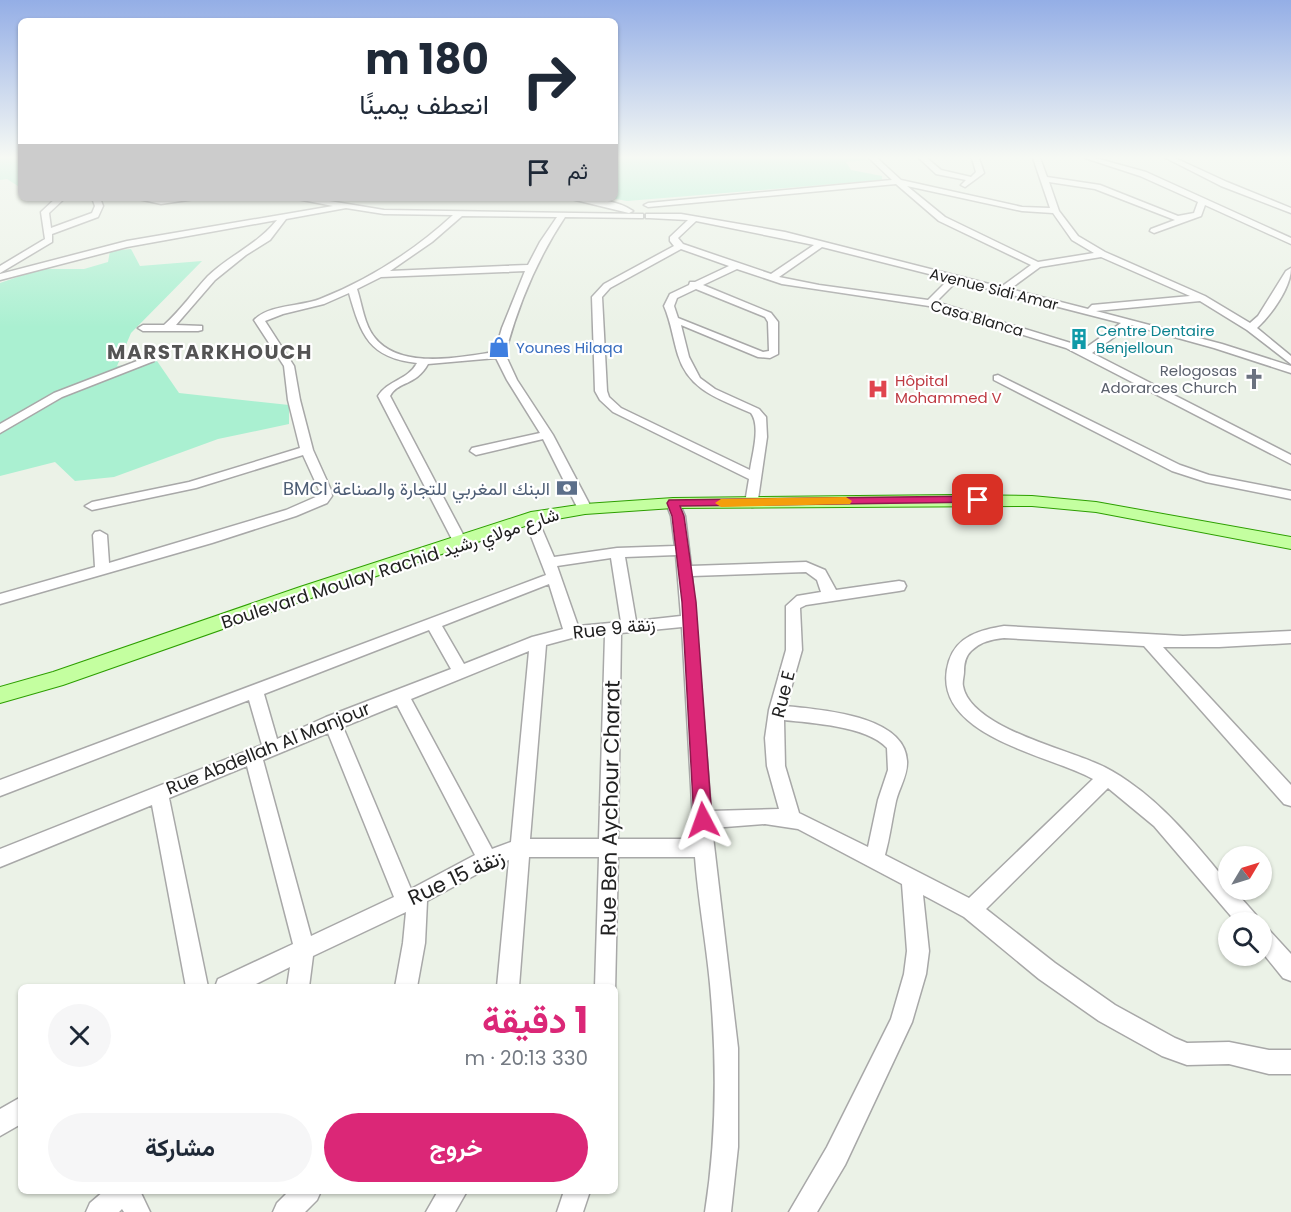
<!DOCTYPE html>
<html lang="ar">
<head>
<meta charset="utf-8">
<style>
  body { margin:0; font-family:Poppins,Vazirmatn,sans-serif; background:#f6f6f7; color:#1f2937; direction:rtl; height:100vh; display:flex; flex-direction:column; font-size:22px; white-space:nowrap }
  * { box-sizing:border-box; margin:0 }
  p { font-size:20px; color:#747a83 }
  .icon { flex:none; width:33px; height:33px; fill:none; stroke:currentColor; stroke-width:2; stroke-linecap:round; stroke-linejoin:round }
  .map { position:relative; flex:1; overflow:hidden; direction:ltr }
  .panel { position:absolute; left:18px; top:984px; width:600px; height:210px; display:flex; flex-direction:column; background:#fff; border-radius:9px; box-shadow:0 2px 4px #0004; direction:rtl }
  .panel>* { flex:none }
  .hud { position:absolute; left:18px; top:18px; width:600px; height:183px; border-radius:9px; box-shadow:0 2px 4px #0004; direction:rtl; background:#fff; color:#1f2937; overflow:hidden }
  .needle { width:39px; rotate:52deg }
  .tools { position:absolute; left:1218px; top:846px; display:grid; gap:12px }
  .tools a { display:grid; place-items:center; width:54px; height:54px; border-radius:50%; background:#fff; box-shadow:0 2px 4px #0004; font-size:30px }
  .pin { position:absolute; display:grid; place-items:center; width:51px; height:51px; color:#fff; margin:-26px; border-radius:12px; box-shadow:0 3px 9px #0006 }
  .me { position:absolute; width:66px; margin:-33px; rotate:356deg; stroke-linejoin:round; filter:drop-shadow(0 0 4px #0008) }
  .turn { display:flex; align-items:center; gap:21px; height:126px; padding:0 30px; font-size:27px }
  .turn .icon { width:78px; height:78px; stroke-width:2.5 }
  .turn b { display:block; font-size:42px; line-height:51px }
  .then { display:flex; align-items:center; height:57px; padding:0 30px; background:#0003; gap:12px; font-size:22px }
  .round { display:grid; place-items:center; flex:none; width:63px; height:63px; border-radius:32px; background:#f6f6f7 }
  .head { display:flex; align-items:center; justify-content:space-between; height:102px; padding:0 30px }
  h1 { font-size:36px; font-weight:700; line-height:45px; color:#db2777 }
  .cta { display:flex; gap:12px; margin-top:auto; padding:12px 30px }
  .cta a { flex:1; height:69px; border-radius:36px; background:#db2777; color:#fff; font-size:24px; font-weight:700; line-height:69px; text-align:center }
  .cta a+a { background:#f6f6f7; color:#1f2937 }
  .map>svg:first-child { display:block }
</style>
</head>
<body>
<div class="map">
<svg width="1291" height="1212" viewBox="0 0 1291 1212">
  <rect width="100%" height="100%" fill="#ebf2e7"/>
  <path fill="#aaf0d1" d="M0,158L21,159V188L7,179L0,180Z
    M615,158H863L866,160L846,162L851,170L882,176V180L627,201L610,198H615Z
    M131,249L140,266L202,261L131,333L117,366L157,361L179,393L289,405V424L218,439L114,477L75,481L55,462L0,476V283L41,269H84L108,262L110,251Z"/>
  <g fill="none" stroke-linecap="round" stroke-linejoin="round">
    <defs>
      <path id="minor" d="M869,158H877L901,180L1022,207L1050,208L1033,158H1040L1047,177L1100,185L1178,216L1194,213L1198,202L1140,176L1085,158H1095L1146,172L1291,238V244L1205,205L1201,216L1154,233L1150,231L1151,229L1175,220L1095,189L1049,182L1059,211L1078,236L1105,252L1205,296L1250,323L1258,316L1286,271L1291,268C1291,288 1271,315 1257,328L1291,356V364L1247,330L1200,301L1096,311L1222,344L1291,366V373L1214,348L1131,325L1092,353L1291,455V464L1066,348L929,306L782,284L737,269L703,285L771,313L778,322V354L770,358L758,357L681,325L689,357L700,378L715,389L759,409L766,417L767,437L757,506L752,507L745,503L749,479L613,412L600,400L595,391L592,297L604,284L674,246L670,241V237L688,220L649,218H646V214H681L785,232L1001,287L1031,265L939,221L896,184L648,207L644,205L648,203L892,180ZM907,186L1022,211L1053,213L1072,240L1094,253L1038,262L945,217ZM696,221L814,245L771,274L683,244L678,238ZM822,247L949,279L928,300L819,285L779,277ZM681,249L729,266L695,282H690L689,285L670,294L664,306C671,322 673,339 678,355C689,391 720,399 751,413C761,426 752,455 750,470L621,408L609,397L607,391L602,297L610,288ZM1101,257L1190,296L1092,305L1088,309L1010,289L1040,267ZM957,281L1121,323L1084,349L1074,344L936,302ZM696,289L765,317L768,322L769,351L763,352L678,318L674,306L677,298Z
        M919,158H927L941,170L971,177L976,172L972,158H979L984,173L965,187L961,185L966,180L936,174Z
        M1166,158H1175L1227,182L1291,208V213L1221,186Z
        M56,198H65L49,213L51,228L92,213L95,206L92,198H100L103,206L98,217L52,234V242L0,273V266L45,239L41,212Z
        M134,198H202L161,204Z
        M292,198H311L384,210L643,214V218H640L565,217C537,259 518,305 505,354L517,380L553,435L592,509L590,512H580L578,509L543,439L476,455L470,451L472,448L540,433L507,380L496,358L428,364C416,386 398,381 390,396L467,542L460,547L455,545L378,396C388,380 408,380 417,363C369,358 361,335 349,293L324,304L283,314L265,321L294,366L300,400L313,450L331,490L332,496L327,503L296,516L212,543L0,604V594L95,567L93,535L95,532L100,531L107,535L109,563L286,510L318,496L319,490L303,455L196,488L92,510L85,506L92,502L189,482L300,448L288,400L284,366L254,320C270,304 299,307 320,299C368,280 414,251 453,215L384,214L346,208L286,219L270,240L246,255L215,280L176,325L202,326V330L198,331H143L138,328L143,325H164C181,310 193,292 208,276C230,255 258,244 277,220L127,247L0,280V274L127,241L333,206ZM462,216L557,217L540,242L528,265L390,271L432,242ZM525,271L502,328L495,352C460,357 401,370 375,338C364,325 362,304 357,289L381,277Z
        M567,198C588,198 616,199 633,211L629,213Z
        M150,356L154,357V361L62,397L0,433V424L54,393Z
        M998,375L1180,465L1209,475L1291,491V499L1206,482L1172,471L994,380V376Z
        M673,499L678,500L685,516L691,566L806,562L825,570L836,590L899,581L904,582L906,586L904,590L899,591L806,605L800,608L802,650L786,706C821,710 905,715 907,761C908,775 899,788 896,801C892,819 890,837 885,855L969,898L1093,779C1050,755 926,735 949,661C957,636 980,630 1004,626L1183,636L1291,631V643L1219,647H1163L1291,785V806L1284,804L1144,646L1004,638C992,639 980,642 971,651C965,657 964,664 964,672C964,676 962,682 963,686C970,726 1061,748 1093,762C1106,767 1118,774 1129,782C1168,809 1198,847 1228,883V890H1234L1256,915L1259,922H1236L1154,826L1108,788L986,909L1055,963L1115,1005L1175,1038L1187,1043L1229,1042L1269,1050H1291V1074H1269L1229,1064L1187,1065L1162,1056L1099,1021L1039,979L964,917L923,895L929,951L926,974L912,1022L845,1165L817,1212H789L827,1147L891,1019L904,974L907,951L902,884L798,829L765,824L712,828L738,1048V1147L731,1212H705C717,1136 717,1061 710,984C706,941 698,899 695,857H618L615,992V987H595L599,857H529L519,987H497L509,860L492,866L427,901L425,943L417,987H395L403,943L406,912L313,956L309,987H287L290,967L250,987H215L218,979L293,944L247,766L169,798L208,987H186L152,805L0,867V849L262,745L249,700L0,796V780L546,575L524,518L526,515H536L554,557L617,548L675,546L671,516L666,503ZM676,555L681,616L636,621L625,557ZM611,558L621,622L578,626L557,566ZM806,572L817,580L821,592L797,596L786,606V650L769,710L765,738L767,766L779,809L711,811L692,576ZM549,584L563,629L532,637L464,664L442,626ZM682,627L694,839H618L621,633ZM429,630L451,669L326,717L277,739L264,694ZM605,635L599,839H530L546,645L572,638ZM529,651L511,842L492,849L411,699ZM397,705L475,855L411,889L343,727ZM784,720C812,723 867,726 887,748L888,770L878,800L868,847L799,813L785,766ZM328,733L394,897L311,936L263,760Z
        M1262,927L1269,930L1291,954V981L1283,978L1262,952Z
        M21,1097V1124L0,1136V1109Z
        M104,1191H140L150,1212H124L122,1209L119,1212H86L90,1203Z
        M289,1191H321L317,1200L305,1212H273L277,1203Z
        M438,1191H467L455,1212H426Z
        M564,1191H590L583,1212H557Z"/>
      <path id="major" d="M954,495L1032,496L1096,502L1291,537V549L1096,512L1032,506L673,508L585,514L534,523L314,597L63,685L0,703V687L53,672L300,587L531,512L585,504L673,498Z"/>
    </defs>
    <use href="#minor" stroke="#a8a8a8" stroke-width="3"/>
    <use href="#major" stroke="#2d9f00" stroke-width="2"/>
    <use href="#minor" fill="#fff" fill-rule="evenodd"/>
    <use href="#major" fill="#c4ffa0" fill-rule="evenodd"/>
  </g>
  <linearGradient id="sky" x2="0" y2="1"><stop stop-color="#94aee6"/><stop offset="0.48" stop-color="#f6f9f4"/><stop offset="1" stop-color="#f6f9f4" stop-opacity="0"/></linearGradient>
  <rect width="1291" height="327" fill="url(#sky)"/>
  <path fill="#db2777" stroke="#8e194d" stroke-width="1.5" d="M978,496L983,497V502L680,506L684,516L696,602L712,820L709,826L703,828L697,826L694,820L682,602L672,516L667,503L669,500Z"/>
  <path fill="#f59e0b" d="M846,497L852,501L850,504L721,507L715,503L721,499Z"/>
  <defs>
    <symbol id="building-bare" viewBox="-9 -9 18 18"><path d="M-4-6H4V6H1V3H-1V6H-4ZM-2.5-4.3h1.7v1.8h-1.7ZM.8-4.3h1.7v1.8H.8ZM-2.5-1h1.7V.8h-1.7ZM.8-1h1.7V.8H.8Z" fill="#0f9aa8" stroke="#fff" stroke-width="2.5" paint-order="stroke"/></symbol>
    <symbol id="shop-bare" viewBox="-9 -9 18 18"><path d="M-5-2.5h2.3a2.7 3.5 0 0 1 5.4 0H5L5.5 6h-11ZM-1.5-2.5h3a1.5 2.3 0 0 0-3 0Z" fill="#3f7fe0" stroke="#fff" stroke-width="2.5" paint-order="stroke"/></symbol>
    <symbol id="church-bare" viewBox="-9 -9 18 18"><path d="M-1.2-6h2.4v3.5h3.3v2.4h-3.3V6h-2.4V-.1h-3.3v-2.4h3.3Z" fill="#6b7280" stroke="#fff" stroke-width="2.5" paint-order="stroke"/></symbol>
    <symbol id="hospital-bare" viewBox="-9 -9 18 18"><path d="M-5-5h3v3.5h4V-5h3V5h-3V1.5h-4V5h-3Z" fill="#e0444e" stroke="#fff" stroke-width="2.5" paint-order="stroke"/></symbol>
    <symbol id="bank-bare" viewBox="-9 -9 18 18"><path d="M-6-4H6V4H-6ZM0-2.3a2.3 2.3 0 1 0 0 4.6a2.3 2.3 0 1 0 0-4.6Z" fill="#5c6f8a" stroke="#fff" stroke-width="2.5" paint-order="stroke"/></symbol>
  </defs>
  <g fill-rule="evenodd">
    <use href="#building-bare" x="1064" y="324" width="30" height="30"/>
    <use href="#shop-bare" x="484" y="332" width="30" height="30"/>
    <use href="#church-bare" x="1239" y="364" width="30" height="30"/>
    <use href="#hospital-bare" x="863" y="374" width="30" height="30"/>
    <use href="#bank-bare" x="552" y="473" width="30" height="30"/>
  </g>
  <g text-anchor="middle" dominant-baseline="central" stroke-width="4.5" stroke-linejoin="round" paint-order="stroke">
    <g font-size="15" fill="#212121" stroke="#fff">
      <text transform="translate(994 289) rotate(14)">Avenue Sidi Amar</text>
      <text transform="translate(977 318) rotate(16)">Casa Blanca</text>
    </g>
    <g font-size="15" fill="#0d838f" stroke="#fff" text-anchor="start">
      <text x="1096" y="330">Centre Dentaire<tspan x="1096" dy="17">Benjelloun</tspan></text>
    </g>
    <g font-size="15" fill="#366cbe" stroke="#fff" text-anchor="start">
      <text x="516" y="347">Younes Hilaqa</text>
    </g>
    <g font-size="15" fill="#5b616d" stroke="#fff" text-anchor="end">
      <text x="1237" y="370">Relogosas<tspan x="1237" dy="17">Adorarces Church</tspan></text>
    </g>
    <g font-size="15" fill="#be3a42" stroke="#fff" text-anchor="start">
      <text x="895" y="380">Hôpital<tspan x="895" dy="17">Mohammed V</tspan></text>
    </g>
    <g font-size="18" fill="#4e5e75" stroke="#fff" text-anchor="end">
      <text x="550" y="488">BMCI البنك المغربي للتجارة والصناعة</text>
    </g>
    <g font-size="18" fill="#212121" stroke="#fff">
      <text transform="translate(390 568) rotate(-18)">Boulevard Moulay Rachid شارع مولاي رشيد</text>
      <text transform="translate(614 628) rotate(-6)">Rue 9 زنقة</text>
      <text transform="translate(783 694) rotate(-76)">Rue E</text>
      <text transform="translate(268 748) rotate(-22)">Rue Abdellah Al Manjour</text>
    </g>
    <g font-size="20" font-weight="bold" letter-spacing="1.5" fill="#545454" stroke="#fff">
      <text x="210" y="352">MARSTARKHOUCH</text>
    </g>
    <g font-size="21" fill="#212121" stroke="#fff">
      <text transform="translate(610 808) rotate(-89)">Rue Ben Aychour Charat</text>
      <text transform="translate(456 877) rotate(-25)">Rue 15 زنقة</text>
    </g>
  </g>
</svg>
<div class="tools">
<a><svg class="needle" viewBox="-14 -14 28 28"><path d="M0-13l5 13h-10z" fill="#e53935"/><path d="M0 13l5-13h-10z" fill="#747a83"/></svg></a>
<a><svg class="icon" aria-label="search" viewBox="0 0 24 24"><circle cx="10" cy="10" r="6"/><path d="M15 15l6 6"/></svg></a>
</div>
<div class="pin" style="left:978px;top:500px;background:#d93025"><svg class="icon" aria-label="arrive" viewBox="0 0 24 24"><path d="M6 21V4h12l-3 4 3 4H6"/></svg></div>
<svg class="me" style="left:703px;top:820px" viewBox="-20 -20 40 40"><path d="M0-17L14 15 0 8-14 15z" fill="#db2777" stroke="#fff" stroke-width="4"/></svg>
<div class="hud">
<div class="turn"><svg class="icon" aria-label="right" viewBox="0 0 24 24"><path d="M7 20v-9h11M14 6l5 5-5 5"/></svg><div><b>180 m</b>انعطف يمينًا</div></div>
<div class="then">ثم<svg class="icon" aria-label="arrive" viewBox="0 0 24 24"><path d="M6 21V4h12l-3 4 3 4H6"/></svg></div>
</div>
<section class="panel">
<div class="head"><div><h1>1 دقيقة</h1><p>330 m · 20:13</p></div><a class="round"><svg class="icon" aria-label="close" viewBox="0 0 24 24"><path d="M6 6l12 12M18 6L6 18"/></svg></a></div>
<div class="cta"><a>خروج</a><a>مشاركة</a></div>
</section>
</div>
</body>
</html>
